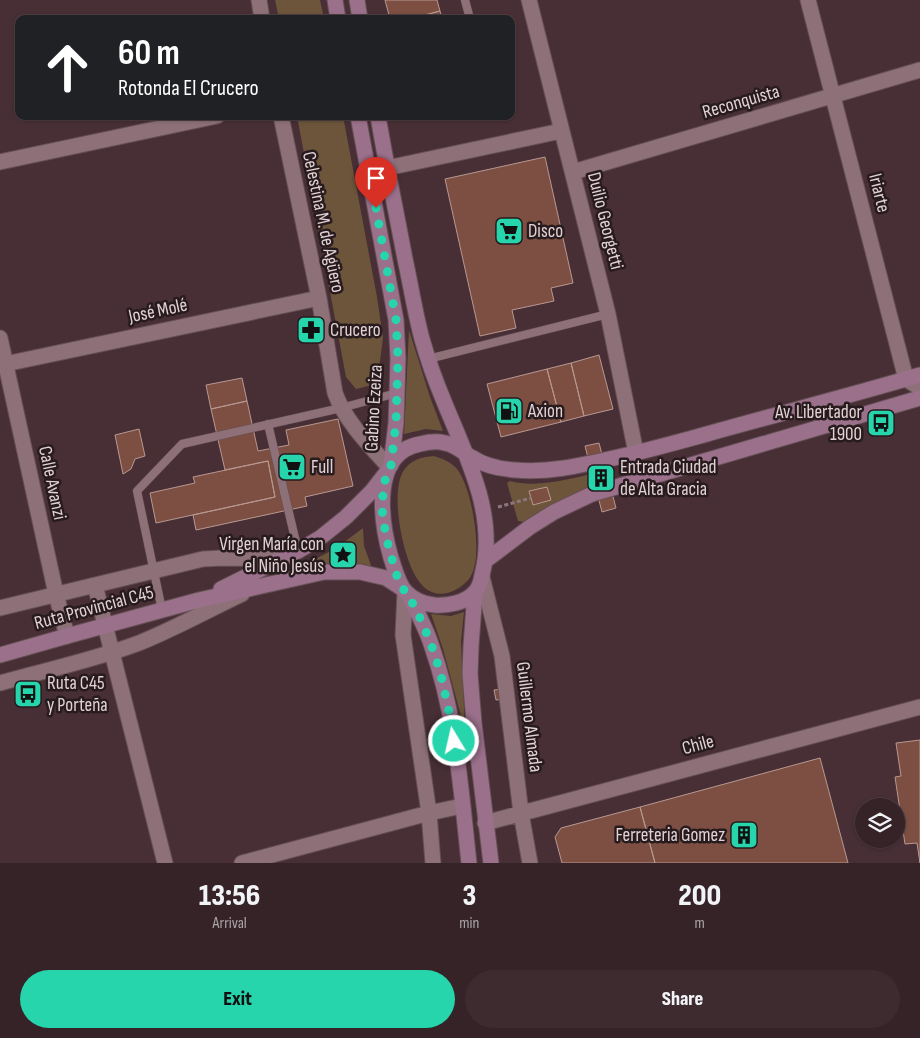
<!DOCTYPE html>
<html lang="en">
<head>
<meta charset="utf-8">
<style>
  body { margin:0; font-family:"Sofia Sans Condensed",sans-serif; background:#3d2b30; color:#f1f3f6; height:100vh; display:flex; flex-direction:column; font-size:19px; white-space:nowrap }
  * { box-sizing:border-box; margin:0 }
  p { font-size:16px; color:#aaa4a8 }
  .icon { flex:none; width:28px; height:28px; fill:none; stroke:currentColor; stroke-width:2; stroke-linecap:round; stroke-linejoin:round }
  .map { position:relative; height:863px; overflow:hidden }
  .side { display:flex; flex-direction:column; background:#362328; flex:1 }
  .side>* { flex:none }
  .top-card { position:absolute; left:15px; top:15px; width:500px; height:105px; border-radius:10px; box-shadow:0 1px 4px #0004,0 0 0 1px #504045; background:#202124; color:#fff; overflow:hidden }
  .buttons { position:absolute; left:855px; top:798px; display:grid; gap:10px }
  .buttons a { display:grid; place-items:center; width:50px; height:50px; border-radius:50%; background:#362328; box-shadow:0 1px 4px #0004,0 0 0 1px #504045; font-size:25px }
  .pin { position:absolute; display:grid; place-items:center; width:42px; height:42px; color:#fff; margin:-51px -21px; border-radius:50% 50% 50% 0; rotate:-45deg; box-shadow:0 0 5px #0007 }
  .pin .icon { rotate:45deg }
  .me { position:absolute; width:55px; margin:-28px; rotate:351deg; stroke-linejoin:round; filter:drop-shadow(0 0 4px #0008) }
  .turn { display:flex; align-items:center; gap:18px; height:105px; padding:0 20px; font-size:22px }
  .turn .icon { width:65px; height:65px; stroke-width:2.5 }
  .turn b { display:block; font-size:35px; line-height:42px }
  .eta { display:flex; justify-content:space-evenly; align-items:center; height:85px; text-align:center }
  .eta b { font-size:30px; font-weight:800; line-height:35px }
  .button { display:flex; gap:10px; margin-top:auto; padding:10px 20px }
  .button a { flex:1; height:58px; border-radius:30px; background:#27d5ad; color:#111; font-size:20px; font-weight:800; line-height:58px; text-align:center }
  .button a+a { background:#3d2b30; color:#f1f3f6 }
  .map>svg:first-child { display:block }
</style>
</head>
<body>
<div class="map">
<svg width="920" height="863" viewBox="0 0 920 863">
  <rect width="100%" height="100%" fill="#482f36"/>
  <path fill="#6c553a" d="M275,0H320L324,19H279Z
    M297,116H343L377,297L383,338L377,384L356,389L346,377Z
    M409,330L430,397L443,431L426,429L404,434Z
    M434,456C443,459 451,462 457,469C472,487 485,560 469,579C454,596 432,601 418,580C403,559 389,492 404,470C412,459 422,457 434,456Z
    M606,470L609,482C579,492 549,503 524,522L518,521L507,483L510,481C539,489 578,477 606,470Z
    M363,528L364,546L372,568L338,563L301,566L327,553L343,543Z
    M464,612L461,641L465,731L443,649L431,614L451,616Z"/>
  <path fill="#7d4f42" stroke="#b79991" d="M385,0H437L440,11L410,19H390Z
    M440,11L442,19H410Z
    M545,157L573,283L551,288L554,301L512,310L516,328L480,336L445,179Z
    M599,355L613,409L584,416L571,363Z
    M571,363L584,416L561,422L547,369Z
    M547,369L561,422L501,437L487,384Z
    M242,378L247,401L211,409L206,385Z
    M247,401L258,451L289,445L286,430L338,419L353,486L305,497L307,506L196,530L193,515L275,497L268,461L225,470L211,409Z
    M139,429L145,456L135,459L131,469L123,474L115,435Z
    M599,443L616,508L602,512L585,446Z
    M268,461L275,497L156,523L150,493L195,483L193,477Z
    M547,487L551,500L533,505L529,491Z
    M503,689L504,699L496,700L494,690Z
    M920,740V863L917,843L905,844L895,777L901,776L896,743Z
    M820,758L848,863H655L640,807Z
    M640,807L655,863H562L555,837L561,828Z"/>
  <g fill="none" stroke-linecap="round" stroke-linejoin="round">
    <defs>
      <path id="service" d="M465,0L470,19
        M428,359L608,314
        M268,424L298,551
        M162,610L137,491L182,444L341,408L397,393"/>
      <path id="minor" d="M259,0L262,19
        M529,0L608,314L636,453
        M808,0L906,379L920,388
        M281,116L319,298L335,393C345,421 370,446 389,467
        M0,162L217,116
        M387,168L561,131
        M573,172L920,70
        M0,338L56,594L67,636
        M5,364L319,298
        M482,577L502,656L521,813L530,863
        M95,585L165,863
        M405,591L403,635L429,813L433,863
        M0,608L203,559L222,558L281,559
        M0,683C46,670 94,660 139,643C174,629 208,610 242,594
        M485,823L920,707
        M242,863L429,813L462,806"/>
      <path id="secondary" d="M335,0L338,19
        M357,0L360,19
        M358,116L396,320L398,358L397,393L396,423L391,465
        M378,116C386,164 396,211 405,259C411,286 415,313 422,339C428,360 435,380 443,399C465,454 498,514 482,575C481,581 479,588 475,592C466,603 447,606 434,605C423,604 414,600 406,592C398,584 395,569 391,558C381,523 370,453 420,444C428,442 438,441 445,443C457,445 463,453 473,458C485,466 501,469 515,470C547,473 578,466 609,459C642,452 674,443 707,434C778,414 849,396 920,375
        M485,561L530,527L554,512L592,494L920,398
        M221,589L298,551L320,538L346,517L372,491L386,473
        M475,592L471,646L470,674L474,723L491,863
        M409,596C417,612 426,628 431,644C456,714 461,790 469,863
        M0,655L67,636L199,600L324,572H360L386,578L403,589"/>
    </defs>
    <use href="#service" stroke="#644f54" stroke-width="9"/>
    <use href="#minor" stroke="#644f54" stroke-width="17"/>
    <use href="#secondary" stroke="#644f54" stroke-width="17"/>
    <path stroke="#8c777c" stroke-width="3" stroke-dasharray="4 2.5" stroke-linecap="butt" d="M498,507L531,498"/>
    <use href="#service" stroke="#8e7178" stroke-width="8"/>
    <use href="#minor" stroke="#8e7178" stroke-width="15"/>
    <use href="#secondary" stroke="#9b708b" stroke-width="15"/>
  </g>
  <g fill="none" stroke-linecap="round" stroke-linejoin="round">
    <path stroke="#27d5ad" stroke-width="9" stroke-dasharray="0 16.2" d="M376,208L396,320L398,358L396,422L391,465L384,483L382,506L383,520L389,549L397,576L403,589L408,594L422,622L431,644L440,671L452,725L454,741"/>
  </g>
  <defs>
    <symbol id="supermarket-square" viewBox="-11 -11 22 22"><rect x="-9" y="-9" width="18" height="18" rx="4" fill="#27d5ad" stroke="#271b1e"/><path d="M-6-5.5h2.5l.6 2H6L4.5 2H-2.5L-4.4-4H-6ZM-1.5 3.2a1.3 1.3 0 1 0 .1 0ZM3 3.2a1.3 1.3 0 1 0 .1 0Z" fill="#111"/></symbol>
    <symbol id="pharmacy-square" viewBox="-11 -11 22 22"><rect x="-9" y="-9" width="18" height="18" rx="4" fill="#27d5ad" stroke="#271b1e"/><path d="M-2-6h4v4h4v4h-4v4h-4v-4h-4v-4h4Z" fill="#111"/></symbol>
    <symbol id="fuel-square" viewBox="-11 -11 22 22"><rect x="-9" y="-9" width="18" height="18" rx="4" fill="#27d5ad" stroke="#271b1e"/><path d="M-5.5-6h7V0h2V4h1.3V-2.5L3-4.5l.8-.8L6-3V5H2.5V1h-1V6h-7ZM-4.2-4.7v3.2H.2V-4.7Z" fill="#111"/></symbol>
    <symbol id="bus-square" viewBox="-11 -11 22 22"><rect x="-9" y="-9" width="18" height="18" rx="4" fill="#27d5ad" stroke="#271b1e"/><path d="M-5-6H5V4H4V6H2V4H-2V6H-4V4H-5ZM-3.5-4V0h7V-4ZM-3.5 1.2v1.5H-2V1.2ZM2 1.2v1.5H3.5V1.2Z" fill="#111"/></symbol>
    <symbol id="building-square" viewBox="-11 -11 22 22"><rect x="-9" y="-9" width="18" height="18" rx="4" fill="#27d5ad" stroke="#271b1e"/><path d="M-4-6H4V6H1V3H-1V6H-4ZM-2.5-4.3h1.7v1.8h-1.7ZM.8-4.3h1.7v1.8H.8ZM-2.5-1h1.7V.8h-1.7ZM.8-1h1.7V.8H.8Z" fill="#111"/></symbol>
    <symbol id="sight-square" viewBox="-11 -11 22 22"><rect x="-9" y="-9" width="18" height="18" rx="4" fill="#27d5ad" stroke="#271b1e"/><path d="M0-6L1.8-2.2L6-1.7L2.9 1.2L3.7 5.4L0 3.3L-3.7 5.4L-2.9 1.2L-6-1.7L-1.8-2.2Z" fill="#111"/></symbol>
  </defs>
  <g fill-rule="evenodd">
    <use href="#supermarket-square" x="493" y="215" width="32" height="32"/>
    <use href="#pharmacy-square" x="295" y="314" width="32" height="32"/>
    <use href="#fuel-square" x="493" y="395" width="32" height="32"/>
    <use href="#bus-square" x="865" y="407" width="32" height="32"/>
    <use href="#supermarket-square" x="276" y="451" width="32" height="32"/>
    <use href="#building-square" x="585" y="462" width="32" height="32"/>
    <use href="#sight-square" x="327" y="539" width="32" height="32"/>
    <use href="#bus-square" x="12" y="678" width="32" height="32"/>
    <use href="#building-square" x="728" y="819" width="32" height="32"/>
  </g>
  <g text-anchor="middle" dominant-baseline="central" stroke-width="5" stroke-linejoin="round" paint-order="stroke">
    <g font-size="19" fill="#e2d2d6" stroke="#271b1e">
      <text transform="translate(741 102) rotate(-16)">Reconquista</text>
      <text transform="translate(879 193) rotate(76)">Iriarte</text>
      <text transform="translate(605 221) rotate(76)">Duilio Georgetti</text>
      <text transform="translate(323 222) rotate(78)">Celestina M. de Agüero</text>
      <text transform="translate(158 311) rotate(-12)">José Molé</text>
      <text transform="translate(374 408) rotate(-87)">Gabino Ezeiza</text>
      <text transform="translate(52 483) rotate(78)">Calle Avanzi</text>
      <text transform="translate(94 608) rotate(-15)">Ruta Provincial C45</text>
      <text transform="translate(529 717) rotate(83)">Guillermo Almada</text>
      <text transform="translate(698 745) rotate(-15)">Chile</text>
    </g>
    <g font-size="19" fill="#e2d2d6" stroke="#271b1e" text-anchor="start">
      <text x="528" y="231">Disco</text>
      <text x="330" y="330">Crucero</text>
      <text x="528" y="411">Axion</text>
      <text x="862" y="412" text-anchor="end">Av. Libertador<tspan x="862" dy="22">1900</tspan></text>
      <text x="311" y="467">Full</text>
      <text x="620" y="467">Entrada Ciudad<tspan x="620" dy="22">de Alta Gracia</tspan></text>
      <text x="324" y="544" text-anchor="end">Virgen María con<tspan x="324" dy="22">el Niño Jesús</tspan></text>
      <text x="47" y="683">Ruta C45<tspan x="47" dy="22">y Porteña</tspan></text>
      <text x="725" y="835" text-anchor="end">Ferreteria Gomez</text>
    </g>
  </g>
</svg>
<div class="buttons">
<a><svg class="icon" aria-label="layers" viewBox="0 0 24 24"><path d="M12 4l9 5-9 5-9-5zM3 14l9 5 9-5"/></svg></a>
</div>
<div class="pin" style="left:376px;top:208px;background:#d93025"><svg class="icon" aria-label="arrive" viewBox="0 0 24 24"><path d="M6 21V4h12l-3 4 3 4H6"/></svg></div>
<svg class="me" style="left:454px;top:741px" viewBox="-20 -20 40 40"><circle r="17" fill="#27d5ad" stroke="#fff" stroke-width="3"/><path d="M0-11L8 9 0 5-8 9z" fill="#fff"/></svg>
<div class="top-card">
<div class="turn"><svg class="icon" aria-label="ahead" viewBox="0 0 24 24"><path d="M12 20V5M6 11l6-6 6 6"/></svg><div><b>60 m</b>Rotonda El Crucero</div></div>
</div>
</div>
<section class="side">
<div class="eta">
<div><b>13:56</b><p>Arrival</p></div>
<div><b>3</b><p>min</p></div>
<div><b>200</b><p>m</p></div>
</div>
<div class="button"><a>Exit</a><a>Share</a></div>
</section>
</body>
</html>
